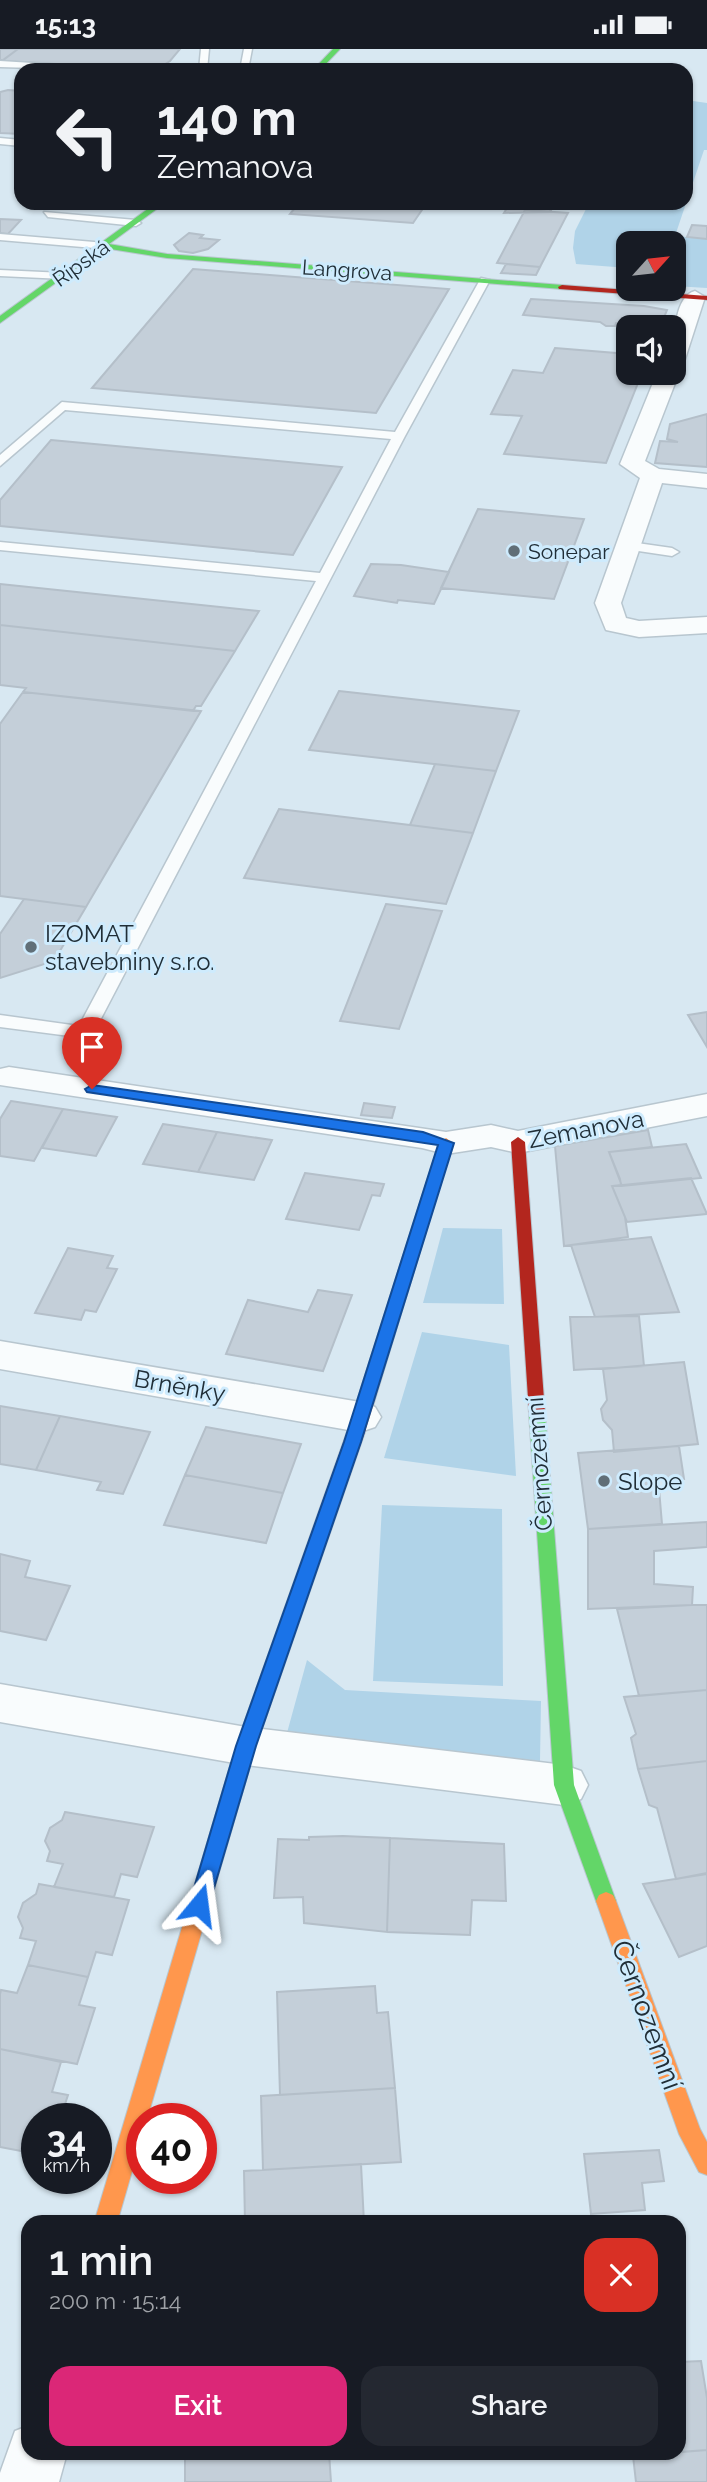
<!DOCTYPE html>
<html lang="en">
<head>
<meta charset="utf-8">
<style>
  body { margin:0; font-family:Raleway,sans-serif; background:#242831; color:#f1f3f6; height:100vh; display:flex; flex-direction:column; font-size:26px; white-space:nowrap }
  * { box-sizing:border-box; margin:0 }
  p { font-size:23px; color:#9ea1a6 }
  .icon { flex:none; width:38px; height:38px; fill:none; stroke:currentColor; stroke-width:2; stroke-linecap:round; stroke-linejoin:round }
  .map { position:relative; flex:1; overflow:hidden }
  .panel { position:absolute; left:21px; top:2166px; width:665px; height:245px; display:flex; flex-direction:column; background:#171b24; border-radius:21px; box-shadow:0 2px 5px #0004 }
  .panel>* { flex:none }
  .top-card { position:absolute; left:14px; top:14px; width:679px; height:147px; border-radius:21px; box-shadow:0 2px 5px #0004; background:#171b24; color:#f1f3f6; overflow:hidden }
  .needle { width:46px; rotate:63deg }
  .fabs { position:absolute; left:616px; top:182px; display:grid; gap:14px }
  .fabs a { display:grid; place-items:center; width:70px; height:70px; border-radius:14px; background:#171b24; box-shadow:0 2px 5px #0004; font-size:35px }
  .speed { position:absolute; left:21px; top:2054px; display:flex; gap:14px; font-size:35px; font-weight:700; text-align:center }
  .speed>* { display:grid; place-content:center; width:91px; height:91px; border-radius:50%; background:#171b24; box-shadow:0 2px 5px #0004; line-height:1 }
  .speed small { font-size:18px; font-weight:400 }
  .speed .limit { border:10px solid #d22; background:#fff; color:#111 }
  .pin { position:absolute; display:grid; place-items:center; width:60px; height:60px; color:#fff; margin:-72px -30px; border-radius:50% 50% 50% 0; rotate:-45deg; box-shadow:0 0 7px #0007 }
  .pin .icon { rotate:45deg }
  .me { position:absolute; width:77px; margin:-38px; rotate:16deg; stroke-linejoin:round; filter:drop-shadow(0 0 5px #0008) }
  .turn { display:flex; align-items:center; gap:24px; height:147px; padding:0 28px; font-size:32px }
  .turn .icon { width:91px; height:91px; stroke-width:2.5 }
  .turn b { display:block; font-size:49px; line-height:60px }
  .round { display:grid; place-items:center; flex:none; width:74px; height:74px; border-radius:21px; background:#242831 }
  .headline { display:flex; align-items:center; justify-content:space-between; height:119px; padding:0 28px }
  h1 { font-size:42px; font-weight:600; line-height:52px }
  .primary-button { display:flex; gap:14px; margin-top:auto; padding:14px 28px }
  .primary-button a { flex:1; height:80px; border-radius:21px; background:#db2777; color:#fff; font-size:28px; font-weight:600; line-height:80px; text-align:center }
  .primary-button a+a { background:#242831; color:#f1f3f6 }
  .status { display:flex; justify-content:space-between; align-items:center; height:49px; padding:0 35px; background:#171b24; direction:ltr }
  .status svg { height:19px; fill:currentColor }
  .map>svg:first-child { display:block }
</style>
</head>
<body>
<div class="status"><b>15:13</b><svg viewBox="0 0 49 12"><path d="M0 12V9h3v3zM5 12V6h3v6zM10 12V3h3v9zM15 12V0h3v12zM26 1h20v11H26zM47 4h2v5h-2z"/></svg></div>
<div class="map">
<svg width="707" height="2433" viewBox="0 0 707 2433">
  <rect width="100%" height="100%" fill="#d8e8f2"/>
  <path fill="#b0d3e8" d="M686,51L707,54V101H704L675,187L707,190V239L674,237V194H628V219L576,215L573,199L575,182L589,154H686Z
    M443,1179L502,1180L504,1255L423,1254Z
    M422,1283L509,1296L516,1427L384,1409Z
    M382,1456L502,1460L503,1637L373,1632Z
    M307,1611L345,1641L541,1652L540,1712L282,1702Z"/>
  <path fill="#c4cfd9" stroke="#b4bfc9" stroke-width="2" d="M0,0H18L3,11H0Z
    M18,0H180L170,12L156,21L2,12Z
    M8,41L21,42V85L0,84V43Z
    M299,154H418L426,155L413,174L290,165Z
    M510,154H554L550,163L504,164Z
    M525,161L568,164L540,218L497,214Z
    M0,170L21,171L8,185L0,184Z
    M692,176L707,177V190L687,188Z
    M189,184L203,186L200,189L219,191L208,200L193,204L179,202L174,196Z
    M506,215L540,218L536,226L501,224Z
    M193,220L449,240L376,364L92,339Z
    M531,250L644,257L667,261L660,278L616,274L615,277H606L600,273L523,266Z
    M555,299L628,305V324H642L606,414L504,405L522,367L491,365L513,321L543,324Z
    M707,365V418L655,414L660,392L678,393L667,390L670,375Z
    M51,391L342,418L293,506L0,477V451Z
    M478,460L584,470L554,550L441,539Z
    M371,515L401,516L449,523L434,555L398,551L397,554L354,547Z
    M0,535L259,562L235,602L0,576Z
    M0,576L235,602L201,657H196L193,662L23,643L26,639L0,636Z
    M339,642L519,662L496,722L309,701Z
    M23,643L201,662L86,858L0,847V675Z
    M435,715L496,722L473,784L410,776Z
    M279,760L410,776L473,784L446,855L244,829Z
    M24,850L86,858L54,912L0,929V885Z
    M386,855L442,862L399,980L340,972Z
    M707,963V998L688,966Z
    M11,1052L63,1060L34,1112L0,1107V1070Z
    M364,1054L395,1058L392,1069L361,1066Z
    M63,1060L117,1068L96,1107L42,1099Z
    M163,1075L217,1083L198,1123L143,1115Z
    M648,1081L652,1098L609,1103L620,1130L621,1136L612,1137L625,1168L628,1188L564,1197L555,1097Z
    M217,1083L272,1091L254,1131L198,1123Z
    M686,1095L701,1129L622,1137L609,1103Z
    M305,1124L384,1135L380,1147L372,1146L359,1181L286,1170Z
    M691,1129L707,1165L627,1173L612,1137Z
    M651,1188L679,1263L595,1268L571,1196Z
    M68,1199L113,1207L107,1219L117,1220L96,1263L85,1261L81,1271L35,1264Z
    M318,1241L352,1246L323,1322L226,1305L248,1251L308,1263Z
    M639,1267L644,1317L574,1321L570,1268Z
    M684,1313L698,1395L614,1403L612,1381L603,1371L601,1360L607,1351L603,1320Z
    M0,1357L60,1367L36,1421L0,1415Z
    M60,1367L150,1383L123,1445L97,1441L101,1433L36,1421Z
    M206,1378L301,1395L283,1444L185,1426Z
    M679,1397L684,1430L658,1428L662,1475L588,1480L578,1404Z
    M185,1426L283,1444L266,1494L164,1476Z
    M707,1473V1498L654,1502V1535L693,1538L692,1556L588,1560V1480Z
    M0,1505L30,1512L25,1528L70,1537L46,1591L0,1582Z
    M692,1556H707V1641L639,1647L617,1560Z
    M707,1641V1712L638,1720L631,1689L636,1685L624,1648Z
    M707,1712V1824L676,1830L657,1759L649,1756L638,1720Z
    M65,1763L154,1778L137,1828L121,1825L114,1848L54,1838L63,1815L47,1812L50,1802L45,1792L50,1779L62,1771Z
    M343,1787L390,1789L387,1883L304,1874L303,1848L274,1849L278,1790L309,1791V1788Z
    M390,1789L504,1795L506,1852L472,1851L470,1886L387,1883Z
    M707,1825V1897L679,1908L643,1835Z
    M39,1835L129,1851L112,1906L96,1903L88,1928L28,1916L36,1892L20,1889L23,1879L18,1868L23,1854L36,1845Z
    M28,1916L88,1928L79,1956L95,1959L77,2015L0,2000V1945L1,1941L17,1944Z
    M375,1937L377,1964L388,1963L395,2039L280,2046L277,1943Z
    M0,2000L61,2013L52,2043L68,2046L60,2070H37V2105L0,2098Z
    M395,2039L401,2113L263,2121L261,2047Z
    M659,2101L664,2132L642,2134L645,2161L591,2165L584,2105Z
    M361,2115L364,2174H245L244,2122Z
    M701,2312L707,2349V2401L679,2403V2313Z
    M707,2401V2433H636L633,2407Z
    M185,2404H329L331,2433H185Z
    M600,2404H662L601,2409Z"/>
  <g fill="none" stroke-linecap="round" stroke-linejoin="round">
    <defs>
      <path id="lane" d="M201,0H209L207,21H199Z
        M244,0H252L248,21H240Z
        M0,12L98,18L102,21L0,18Z
        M0,89L21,91V97L0,95Z
        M44,163L136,171L141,174L136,177L48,168Z
        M0,185L106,194L111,197L106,200L0,191Z
        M0,221L64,224L69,227L64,230L0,227Z
        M481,229L490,231L405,387L94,983L85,989L0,978V966L79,977L316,532L0,501V493L320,524L391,390L65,361L0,417V406L62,353L395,383Z
        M630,493L672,499L679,503L672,507L625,500L623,497Z"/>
      <path id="street" d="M695,242L705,248L685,310L674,316C674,297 672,248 695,242Z
        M674,319L679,324L645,412L659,420L707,425V439L662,434L621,554L626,569L639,572L707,568V584L639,588L606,581L595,554L640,429L620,415L657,324H674Z
        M9,1018L446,1083L491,1076L518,1082L707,1045V1067L518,1104L491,1098L446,1105L422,1099L0,1036V1020Z
        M0,1292L360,1353L375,1358L381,1368L375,1378L360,1383L0,1320Z
        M0,1635L246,1678L564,1716L581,1722L588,1736L581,1750L564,1756L246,1716L0,1673Z
        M28,2377V2404H67L59,2433H0V2424L15,2382Z"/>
      <path id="fast" d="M333,0H340L320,21H313Z
        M156,154H165L109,195L167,205L562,236L566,238L562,240L167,209L104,199L0,274V267Z
        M537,1358L543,1360L545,1364L574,1736L616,1852L613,1858L606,1861L599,1858L596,1852L554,1736L529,1364L531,1360Z"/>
      <path id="slow" d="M446,1089L453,1094L366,1380L363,1384H351L348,1380L439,1094Z
        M266,1632L273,1635L276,1640L256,1697L147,2070H142V2088L117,2174H94L236,1697L256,1640L259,1635Z
        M606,1843L613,1846L616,1852L700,2080L707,2093V2126L699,2123L679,2085L596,1852L599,1846Z"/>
      <path id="jam" d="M562,236L707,247V251L559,240L558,238Z
        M518,1088L525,1093L545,1364L543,1368H531L529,1364L511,1093Z
        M357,1374L363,1376L366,1380L276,1640L273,1645L266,1648L259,1645L256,1640L348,1380L351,1376Z"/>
    </defs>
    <use href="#lane" stroke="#b8c6cf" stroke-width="3"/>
    <use href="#street" stroke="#b8c6cf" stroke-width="3"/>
    <use href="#fast" stroke="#b8c6cf" stroke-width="2"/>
    <use href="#slow" stroke="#b8c6cf" stroke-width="2"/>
    <use href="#jam" stroke="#b8c6cf" stroke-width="2"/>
    <use href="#lane" fill="#f9fcfd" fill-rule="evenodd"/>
    <use href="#street" fill="#f9fcfd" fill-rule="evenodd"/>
    <use href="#fast" fill="#63d668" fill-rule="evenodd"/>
    <use href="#slow" fill="#ff974d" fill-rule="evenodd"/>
    <use href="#jam" fill="#b3261e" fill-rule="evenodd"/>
  </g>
  <path fill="#1a73e8" stroke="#114b97" stroke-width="2" d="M92,1036L423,1083L454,1094L361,1393L256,1697L209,1856L206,1862L199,1865L192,1862L189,1856L236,1697L344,1393L438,1096L87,1043L85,1040Z"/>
  <g fill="#606f78" stroke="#ceebfd" stroke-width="2.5">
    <circle cx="514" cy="502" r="7"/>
    <circle cx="31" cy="898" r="7"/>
    <circle cx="604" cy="1432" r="7"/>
  </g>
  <g text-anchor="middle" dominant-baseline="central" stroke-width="6" stroke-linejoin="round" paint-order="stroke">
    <g font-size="21" fill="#202e37" stroke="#ceebfd">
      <text transform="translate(81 214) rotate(-36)">Řípská</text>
      <text transform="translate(347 221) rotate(4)">Langrova</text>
    </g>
    <g font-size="21" fill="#202e37" stroke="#ceebfd" text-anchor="start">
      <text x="528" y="502">Sonepar</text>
    </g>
    <g font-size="24" fill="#202e37" stroke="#ceebfd" text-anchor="start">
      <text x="45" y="884">IZOMAT<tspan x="45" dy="28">stavebniny s.r.o.</tspan></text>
      <text x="618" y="1432">Slope</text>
    </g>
    <g font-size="24" fill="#202e37" stroke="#ceebfd">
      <text transform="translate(586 1080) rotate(-11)">Zemanova</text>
      <text transform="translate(180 1337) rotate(10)">Brněnky</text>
      <text transform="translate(539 1415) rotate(-94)">Černozemní</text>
    </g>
    <g font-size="28" fill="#202e37" stroke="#ceebfd">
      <text transform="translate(647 1966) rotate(70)">Černozemní</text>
    </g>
  </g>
</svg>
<div class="fabs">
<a><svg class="needle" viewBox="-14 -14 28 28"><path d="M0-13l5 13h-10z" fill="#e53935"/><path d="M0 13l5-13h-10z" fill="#9ea1a6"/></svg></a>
<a><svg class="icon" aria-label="sound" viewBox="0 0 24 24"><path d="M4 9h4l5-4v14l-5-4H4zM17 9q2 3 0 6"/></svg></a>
</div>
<div class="speed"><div>34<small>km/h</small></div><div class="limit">40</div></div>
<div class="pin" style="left:92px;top:1040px;background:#d93025"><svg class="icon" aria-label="arrive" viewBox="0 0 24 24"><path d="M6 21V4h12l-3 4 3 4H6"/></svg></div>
<svg class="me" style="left:199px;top:1856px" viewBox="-20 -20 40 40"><path d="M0-17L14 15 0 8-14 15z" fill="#1a73e8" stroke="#fff" stroke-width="4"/></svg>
<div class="top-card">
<div class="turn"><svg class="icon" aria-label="left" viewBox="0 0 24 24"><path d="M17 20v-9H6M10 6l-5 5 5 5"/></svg><div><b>140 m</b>Zemanova</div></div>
</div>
<section class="panel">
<div class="headline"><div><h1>1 min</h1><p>200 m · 15:14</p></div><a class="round" style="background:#d93025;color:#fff"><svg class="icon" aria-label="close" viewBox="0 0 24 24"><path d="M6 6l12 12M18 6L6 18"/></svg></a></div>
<div class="primary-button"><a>Exit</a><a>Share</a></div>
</section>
</div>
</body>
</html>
